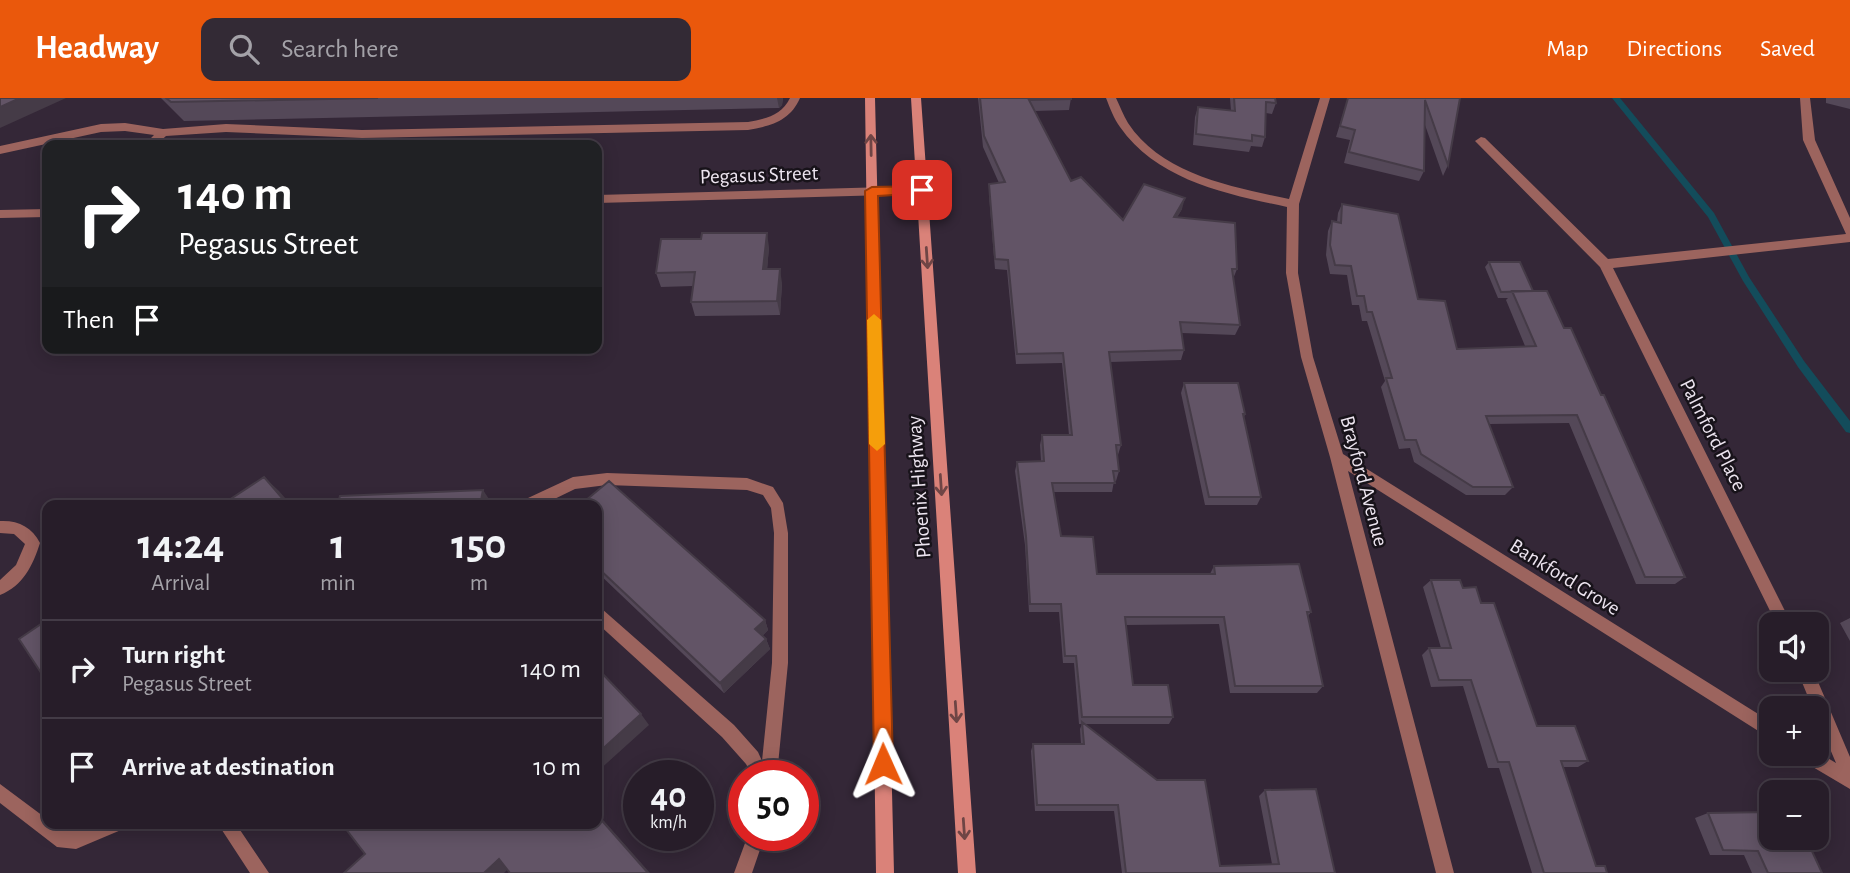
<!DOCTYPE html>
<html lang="en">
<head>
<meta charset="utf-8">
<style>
  body { margin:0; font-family:"Alegreya Sans",sans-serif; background:#332a35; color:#f1f3f6; height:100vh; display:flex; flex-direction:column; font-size:26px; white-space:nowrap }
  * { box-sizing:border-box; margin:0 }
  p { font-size:23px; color:#a4a2a8 }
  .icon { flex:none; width:38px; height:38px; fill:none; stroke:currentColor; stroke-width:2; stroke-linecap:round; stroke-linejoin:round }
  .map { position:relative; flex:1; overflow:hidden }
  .side { position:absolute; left:42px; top:402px; width:560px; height:329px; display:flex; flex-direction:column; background:#271d29; border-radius:14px; box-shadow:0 4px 18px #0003,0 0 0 2px #433b46 }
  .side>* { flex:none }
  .hud { position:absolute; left:42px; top:42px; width:560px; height:214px; border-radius:14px; box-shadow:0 4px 18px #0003,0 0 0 2px #433b46; background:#202124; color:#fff; overflow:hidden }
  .buttons { position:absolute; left:1759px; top:514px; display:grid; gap:14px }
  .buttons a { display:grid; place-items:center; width:70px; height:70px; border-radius:14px; background:#271d29; box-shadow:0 4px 18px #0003,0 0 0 2px #433b46; font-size:35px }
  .speed { position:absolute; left:623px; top:662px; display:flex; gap:14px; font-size:35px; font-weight:700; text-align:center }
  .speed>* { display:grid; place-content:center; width:91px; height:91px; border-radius:50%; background:#271d29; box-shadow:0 4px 18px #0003,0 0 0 2px #433b46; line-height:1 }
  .speed small { font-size:18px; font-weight:400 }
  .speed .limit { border:10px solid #d22; background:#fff; color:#111 }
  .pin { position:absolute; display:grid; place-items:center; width:60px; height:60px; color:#fff; margin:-30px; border-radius:14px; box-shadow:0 4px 10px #0006 }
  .me { position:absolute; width:77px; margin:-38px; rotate:359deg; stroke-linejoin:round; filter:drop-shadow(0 0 5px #0008) }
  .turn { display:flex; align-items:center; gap:24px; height:147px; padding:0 21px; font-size:32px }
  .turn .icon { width:91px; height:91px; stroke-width:2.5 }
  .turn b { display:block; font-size:49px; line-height:60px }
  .then { display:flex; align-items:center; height:66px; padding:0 21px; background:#0003; gap:14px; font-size:26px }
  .eta { display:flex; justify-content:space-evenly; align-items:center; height:119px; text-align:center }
  .eta b { font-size:42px; font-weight:600; line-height:49px }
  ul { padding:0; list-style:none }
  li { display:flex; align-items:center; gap:21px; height:98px; padding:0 21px; border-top:2px solid #433b46 }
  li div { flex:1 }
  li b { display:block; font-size:26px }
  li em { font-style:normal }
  header { display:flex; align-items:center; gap:42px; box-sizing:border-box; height:98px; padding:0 35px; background:#ea580c; color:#fff }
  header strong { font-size:33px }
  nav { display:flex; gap:38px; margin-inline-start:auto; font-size:24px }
  .search { width:490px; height:63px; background:#332a35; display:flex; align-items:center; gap:18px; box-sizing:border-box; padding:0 24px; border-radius:14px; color:#a4a2a8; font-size:26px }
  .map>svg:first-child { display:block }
</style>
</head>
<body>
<header>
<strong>Headway</strong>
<div class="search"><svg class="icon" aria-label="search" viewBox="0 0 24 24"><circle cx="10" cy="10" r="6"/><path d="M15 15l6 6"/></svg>Search here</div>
<nav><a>Map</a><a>Directions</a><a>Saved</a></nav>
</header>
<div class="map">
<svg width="1850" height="775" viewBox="0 0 1850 775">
  <rect width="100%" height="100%" fill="#342737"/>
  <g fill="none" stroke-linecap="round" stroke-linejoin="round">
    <path fill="#134c5b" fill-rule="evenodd" d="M1612,0H1620L1714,115L1749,179L1804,263L1850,323V335L1846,334L1798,269L1743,183L1708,119Z"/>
    <path fill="#9c645e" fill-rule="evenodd" d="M790,0H800C790,23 771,28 748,32L362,40L226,34L166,38L156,47H144L154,37L125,33L101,34L0,56V48L101,26L125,25L163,31L226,26L362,32L748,24C766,21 782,17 790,0Z
      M607,375L747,380L773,389L783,405L788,435V565L777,677H752L746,666L722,639L597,525V509L602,511L734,627L758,654L762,663L772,565L774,435L771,410L763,397L747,392L607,387L575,391L540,408H526L528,400L573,379Z
      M0,423C18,422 32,429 40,445C33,467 23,488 0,497V482L16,467L25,446L14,436L0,435Z
      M0,686L47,721V726H53L60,732L76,733L94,726H123L121,732L76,751L57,749L0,705Z
      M218,726H236L269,775H250Z
      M748,737H765L752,775H734Z"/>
    <path fill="#9c645e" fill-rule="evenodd" d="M1106,0H1116C1120,8 1123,17 1128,25C1162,77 1233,89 1289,101L1320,0H1330L1299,106L1298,175L1313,259L1343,356L1771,624V641L1348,373L1454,775H1436L1330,359L1301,259L1286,175L1287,109C1227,96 1158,83 1120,29C1114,21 1110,10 1106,0Z
      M1800,0H1810L1815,42L1850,120V144L1613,170L1792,527H1777L1600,169L1475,43L1481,39L1485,40L1608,161L1846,136L1803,42Z
      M922,88L928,92L922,96L597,105V97Z
      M47,111V119L0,120V112Z
      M1797,572H1813L1850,659V691L1801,662L1799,656H1816V653L1836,665L1816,618V611H1813Z"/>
    <path fill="#da8279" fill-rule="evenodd" d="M865,0H875L894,775H876Z
      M911,0H921L976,775H958Z"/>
  </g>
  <path fill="#544858" d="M161,0H783L782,7L779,10L184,23Z
    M978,0H1071L1069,12L1034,13L1071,83L1123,122L1182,111L1177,119L1237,171L1233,181L1240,227L1235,237L1182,235L1184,252L1181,262L1110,264L1121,347L1118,357H1117L1119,373L1116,383H1114L1112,394H1054L1061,438L1097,476H1210L1214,468L1311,514L1308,518L1323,588L1317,595H1230L1219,526L1126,527L1133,587L1173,619L1169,626H1085L1220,768L1272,766L1259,698L1265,692L1335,775H1122L1114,713H1035L1031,653L1033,646H1081L1080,631L1082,626H1079L1074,565H1063L1059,514H1029L1025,447L1015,373L1017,364L1041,363L1040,347L1042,337H1069L1062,265L1016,266L1007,172L995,171L989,97V86L999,85L983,49Z
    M1230,0H1275L1276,5L1272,16L1266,15L1265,39L1262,49L1251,48L1249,54L1193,47L1195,19L1198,9L1231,13Z
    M1348,0H1460L1448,67L1443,78L1425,27L1424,73L1419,83L1344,65L1350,42L1336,39Z
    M1826,0H1850V11L1826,5Z
    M1342,106L1457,251L1525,248L1506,202L1508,200H1498L1485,169L1489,164L1533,193L1564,230L1685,479L1675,486H1636L1569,325L1489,326L1513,389L1505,397H1466L1414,364L1410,350L1399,351L1381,289L1385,283L1367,223H1362L1359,207H1352L1347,177L1330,176L1326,157L1328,133L1332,123L1337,124L1338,115Z
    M769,149L767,171L782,185L780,217L695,218L691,204L693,188L661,189L656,175Z
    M1184,285L1245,316L1244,319L1261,399L1257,407H1205L1181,295Z
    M597,408L765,522L768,532L762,538L766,541L770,551L724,595L597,474Z
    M1431,482L1463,490L1481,505L1537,628L1588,663L1578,669H1563L1596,768L1607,775H1532L1499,670H1488L1463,588L1431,589L1422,557L1429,550H1441L1423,489Z
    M1850,520V543L1840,525Z
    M1708,715L1822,775H1752L1744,757H1710L1695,720Z"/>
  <path fill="#453b47" d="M20,0H66L0,30V9Z
    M777,0H783L782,7L779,10Z
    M1185,100L1182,111L1171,130L1174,119Z
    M767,135L769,149L766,186L763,171Z
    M780,171L782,185L780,217L777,203Z
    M264,379L279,393L292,408H289Z
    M483,392L489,401L488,408H480Z
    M765,522L768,532L759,541L755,531Z
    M766,541L770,551L724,595L720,585Z
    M641,616L649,627L597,674V656Z
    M597,715L650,775H648L597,717Z
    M499,761L511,768L504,775H484Z"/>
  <path fill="#625466" stroke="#453b47" stroke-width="2" d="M0,0H20L0,9Z
    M166,0H378L171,4Z
    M980,0H1071V1L1029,2L1071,83L1081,79L1123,122L1144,86L1185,100L1174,119L1235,125L1237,171H1232L1240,227L1180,224L1184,252L1109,254L1121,347H1116L1119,373H1113L1115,385H1052L1061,438L1093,439L1097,476H1215L1214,468L1299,466L1311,514H1307L1323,588H1235L1224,519H1125L1133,587H1168L1173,619H1082L1076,558H1065L1061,506H1030L1026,438L1017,364L1044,363L1042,337H1072L1063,255L1017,256L1008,162L995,161L989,86L1005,84L984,38Z
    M1234,0H1275L1276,5L1266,4L1265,39L1252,37V43L1196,36L1198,9L1235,13Z
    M1348,0H1460L1448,67L1425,2L1424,73L1349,54L1355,32L1340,28Z
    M1342,106L1398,116L1418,201L1445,203L1457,251L1536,248L1512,193H1547L1564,230H1571L1601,297H1604L1685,479H1645L1577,317L1486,318L1513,389H1473L1421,356L1416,342H1405L1386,280H1392L1372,214H1367L1364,198H1357L1351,168L1335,167L1330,147L1332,123L1341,125Z
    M702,135H767L763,171H780L777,203L691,204L695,174L656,175L661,141H701Z
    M1489,164H1520L1533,193L1501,194Z
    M1184,285H1238L1245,316H1243L1261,399H1209Z
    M264,379L289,408H220Z
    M609,383L765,522L755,531L766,541L720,585L597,469V408H579Z
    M483,392L480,408H337L340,398Z
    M1431,482H1460L1463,490L1476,489L1481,505H1494L1537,628H1575L1588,663H1561L1596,768H1605L1607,775H1544L1509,664H1498L1471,582H1439L1429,550H1451Z
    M47,522V584L19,541Z
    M597,570L641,616L597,656Z
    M1082,624L1157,682H1205L1220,768L1279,766L1265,692L1316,691L1335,775H1126L1118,707H1037L1033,646H1084Z
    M1771,714V740H1806L1822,775H1768L1758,753L1723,752L1708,715Z
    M597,717L648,775H510L499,761L484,775H344L365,756L342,726H597Z"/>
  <defs><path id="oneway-shaft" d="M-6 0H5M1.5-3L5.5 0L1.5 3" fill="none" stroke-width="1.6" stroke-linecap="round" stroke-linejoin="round" transform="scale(1.75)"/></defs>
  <g stroke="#6f4545">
    <use href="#oneway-shaft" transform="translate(871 47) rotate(-91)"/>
    <use href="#oneway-shaft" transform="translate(927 160) rotate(86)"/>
    <use href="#oneway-shaft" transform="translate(941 387) rotate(86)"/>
    <use href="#oneway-shaft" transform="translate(956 614) rotate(86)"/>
    <use href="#oneway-shaft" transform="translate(964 731) rotate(86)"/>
  </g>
  <path fill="#ea580c" stroke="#983908" stroke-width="2" d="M922,88L929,92L927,95L878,98L893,666L890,672L883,675L877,672L874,666L865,93L872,89Z"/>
  <path fill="#f59e0b" d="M874,216L881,222L885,346L877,353L869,346L867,222Z"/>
  <g text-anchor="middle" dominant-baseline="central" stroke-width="5" stroke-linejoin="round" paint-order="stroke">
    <g font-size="21" fill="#ece4ef" stroke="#18131a">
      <text transform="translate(759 77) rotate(-2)">Pegasus Street</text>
      <text transform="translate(1713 337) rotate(63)">Palmford Place</text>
      <text transform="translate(1364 383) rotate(75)">Brayford Avenue</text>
      <text transform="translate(919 389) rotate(-94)">Phoenix Highway</text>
      <text transform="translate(1565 479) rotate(32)">Bankford Grove</text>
    </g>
  </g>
</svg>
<div class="buttons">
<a><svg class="icon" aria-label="sound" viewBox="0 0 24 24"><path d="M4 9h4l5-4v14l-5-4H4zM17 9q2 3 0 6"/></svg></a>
<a>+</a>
<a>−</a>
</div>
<div class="speed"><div>40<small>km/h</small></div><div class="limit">50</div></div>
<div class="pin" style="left:922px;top:92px;background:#d93025"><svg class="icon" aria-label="arrive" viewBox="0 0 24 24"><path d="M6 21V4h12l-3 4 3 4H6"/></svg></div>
<svg class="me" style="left:883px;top:666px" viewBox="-20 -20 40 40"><path d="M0-17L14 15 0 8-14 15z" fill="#ea580c" stroke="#fff" stroke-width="4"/></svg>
<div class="hud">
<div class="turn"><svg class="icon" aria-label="right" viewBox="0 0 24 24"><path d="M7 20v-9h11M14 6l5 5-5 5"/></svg><div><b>140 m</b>Pegasus Street</div></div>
<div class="then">Then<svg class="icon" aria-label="arrive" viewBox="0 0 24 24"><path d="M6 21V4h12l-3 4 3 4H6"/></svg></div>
</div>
<section class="side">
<div class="eta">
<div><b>14:24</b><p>Arrival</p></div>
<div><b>1</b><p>min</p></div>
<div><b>150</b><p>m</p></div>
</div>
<ul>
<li><svg class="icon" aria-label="right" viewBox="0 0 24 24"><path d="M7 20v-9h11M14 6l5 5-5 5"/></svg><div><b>Turn right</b><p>Pegasus Street</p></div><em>140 m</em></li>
<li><svg class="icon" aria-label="arrive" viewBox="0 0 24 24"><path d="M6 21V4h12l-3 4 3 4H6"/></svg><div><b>Arrive at destination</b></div><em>10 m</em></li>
</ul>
</section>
</div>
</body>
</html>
